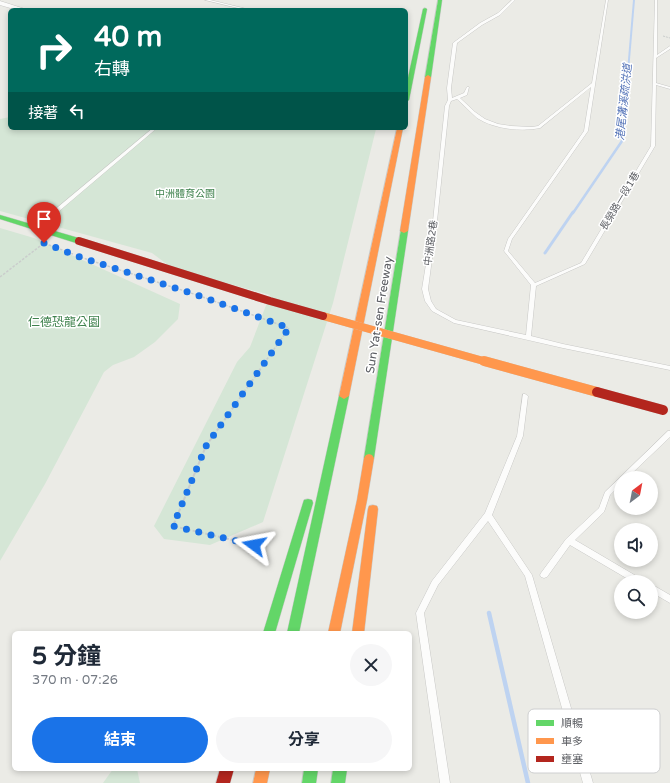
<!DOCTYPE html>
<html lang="zh-TW">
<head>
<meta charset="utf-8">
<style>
  body { margin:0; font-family:"Varela Round","Noto Sans TC",sans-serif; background:#f6f6f7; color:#1f2937; height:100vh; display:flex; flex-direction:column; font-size:15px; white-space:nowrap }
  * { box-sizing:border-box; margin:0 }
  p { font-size:13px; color:#747a83 }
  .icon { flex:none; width:22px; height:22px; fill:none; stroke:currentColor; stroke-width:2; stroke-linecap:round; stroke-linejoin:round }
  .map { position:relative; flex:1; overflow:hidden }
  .sheet { position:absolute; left:12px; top:631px; width:400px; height:140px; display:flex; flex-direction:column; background:#fff; border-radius:6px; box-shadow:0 2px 6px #0003 }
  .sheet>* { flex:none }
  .guide { position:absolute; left:8px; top:8px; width:400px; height:122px; border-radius:6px; box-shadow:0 2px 6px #0003; background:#00695c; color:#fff; overflow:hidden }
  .needle { width:26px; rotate:32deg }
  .fabs { position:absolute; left:614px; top:471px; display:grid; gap:8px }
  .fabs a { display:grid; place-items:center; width:44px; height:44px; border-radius:50%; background:#fff; box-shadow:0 2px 6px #0003; font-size:20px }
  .pin { position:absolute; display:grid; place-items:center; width:34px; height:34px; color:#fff; margin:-41px -17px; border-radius:50% 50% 50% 0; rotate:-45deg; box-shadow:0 0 4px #0007 }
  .pin .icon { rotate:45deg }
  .me { position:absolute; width:44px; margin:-22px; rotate:283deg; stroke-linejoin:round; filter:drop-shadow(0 0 3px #0008) }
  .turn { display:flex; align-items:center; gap:14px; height:84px; padding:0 20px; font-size:18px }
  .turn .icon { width:52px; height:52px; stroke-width:2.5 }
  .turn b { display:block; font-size:28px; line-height:34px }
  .then { display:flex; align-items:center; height:38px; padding:0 20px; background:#0003; gap:8px; font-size:15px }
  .round { display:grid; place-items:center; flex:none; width:42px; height:42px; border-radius:21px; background:#f6f6f7 }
  .headline { display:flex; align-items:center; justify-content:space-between; height:68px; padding:0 20px }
  h1 { font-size:24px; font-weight:700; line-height:30px }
  .action { display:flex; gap:8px; margin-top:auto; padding:8px 20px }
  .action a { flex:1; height:46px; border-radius:24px; background:#1a73e8; color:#fff; font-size:16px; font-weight:700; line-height:46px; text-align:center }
  .action a+a { background:#f6f6f7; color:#1f2937 }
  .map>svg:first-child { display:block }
</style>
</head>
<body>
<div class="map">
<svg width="670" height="783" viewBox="0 0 670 783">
  <rect width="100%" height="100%" fill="#ebebe6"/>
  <path fill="#d5e6d6" d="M10,117V128L376,129L333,303L263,522L210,545L164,539L154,526L237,362L250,347L270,295L172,268L152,253L0,211V119Z
    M0,228L34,238L180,304L178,319L155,342L134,357L113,365L104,372L45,484L0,561Z
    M113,769H137L140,783H103Z"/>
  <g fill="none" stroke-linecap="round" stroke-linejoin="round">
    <path stroke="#bed3f1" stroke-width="2" d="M626,95L634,0"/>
    <path stroke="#bed3f1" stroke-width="2.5" d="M573,213L622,141L626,94"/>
    <path stroke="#bed3f1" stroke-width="3" d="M545,253L573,212"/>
    <path stroke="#bed3f1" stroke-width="4.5" d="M489,613L528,783"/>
    <defs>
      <path id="lane" d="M205,0H210L251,10H246Z
        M512,0H515L500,15L482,25L457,43L451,88L452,98L464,93L467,87H469L467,95L460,98L475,112L485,119L498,124L511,126L532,127L538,126L592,83L606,0H608L588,131L512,239L508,251L535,283L581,263L651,146L655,0H657V55L670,46V49L656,58V83L670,87V89L656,85L655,146L585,264L536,286L531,336L563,344L670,366V370L563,348L454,323L432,311L425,301L422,289L433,221L445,106L448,100L447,88L453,43L480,23L498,13ZM591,87L584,131L508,239L504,251L531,285L526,335L456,320L436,309L431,301L428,289L437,221L449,106L451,101L457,99C464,105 470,112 477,118C494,129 521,132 540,128Z
        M153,128H157L38,229H34V227Z
        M523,394H525L528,396L523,436L492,515L532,575L593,783H583L525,576L488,521L438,585L424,613L450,783H440L416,613L432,581L485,513L517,436Z
        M668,431H670V437L627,478H621V484L610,495L604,512L575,540L643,580L644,582H633L570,545L547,577L544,578L541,577L540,575L541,573L566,539L599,508L605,492Z
        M651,584L670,595V603L651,592Z"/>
      <path id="street" d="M0,1L25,9L26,10H17L0,5Z"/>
      <path id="fast" d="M438,0H442L431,77L428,79L425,77Z
        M425,8L427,9L409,100L406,102V87L423,9Z
        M0,215L82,239L83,241L79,243H76L0,219Z
        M401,229H407L408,231L374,458L372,461L369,462L366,461L364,458Z
        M344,393L349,396L299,633H287L339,396Z
        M308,499L312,500L313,503L275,633H263L303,503L304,500Z
        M304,769H318L316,783H302Z
        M333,769H347L345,783H331Z"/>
      <path id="slow" d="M428,75L431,77L408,231L404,233L400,231L425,77Z
        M397,128H403L349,396L344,399L339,396Z
        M369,454L372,455L374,458L367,500L340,633H328L357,500L364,458L366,455Z
        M373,505L377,506L378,509L364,633H352L368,509L369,506Z
        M256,769H270L267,783H253Z"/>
      <path id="jam" d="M220,769H234L230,783H216Z"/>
    </defs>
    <use href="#lane" stroke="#c8c8c6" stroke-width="1"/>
    <use href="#street" stroke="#c8c8c6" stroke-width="1"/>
    <use href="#fast" stroke="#c8c9c8" stroke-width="1"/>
    <use href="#slow" stroke="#c8c9c8" stroke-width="1"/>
    <use href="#jam" stroke="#c8c9c8" stroke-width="1"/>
    <path stroke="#cacdcc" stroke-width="1" stroke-dasharray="2 1" stroke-linecap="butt" d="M663,36L670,38"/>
    <path stroke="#cacdcc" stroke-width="1.5" stroke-dasharray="2.5 1.5" stroke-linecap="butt" d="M46,241L44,243L73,254
      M77,256L197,295L289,328L265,362
      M0,277L44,243"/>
    <path stroke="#cacdcc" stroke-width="2" stroke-dasharray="4.5 2" stroke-linecap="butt" d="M254,545L173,526L206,446L266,361"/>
    <use href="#lane" fill="#fcfcfb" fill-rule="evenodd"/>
    <use href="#street" fill="#fcfcfb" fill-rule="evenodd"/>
    <use href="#fast" fill="#63d668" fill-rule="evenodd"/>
    <use href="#slow" fill="#ff974d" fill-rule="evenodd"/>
    <use href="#jam" fill="#b3261e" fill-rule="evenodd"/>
    <defs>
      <path id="slow-bridge-far1" d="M323,316L487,362"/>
      <path id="slow-bridge" d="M484,361L597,392"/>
      <path id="jam-bridge-far1" d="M79,241L270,301L323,316"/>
      <path id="jam-bridge" d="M597,392L663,410"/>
    </defs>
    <use href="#slow-bridge-far1" stroke="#c8c9c8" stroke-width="8" stroke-linecap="butt"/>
    <use href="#slow-bridge" stroke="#c8c9c8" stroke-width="10" stroke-linecap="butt"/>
    <use href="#jam-bridge-far1" stroke="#c8c9c8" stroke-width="8" stroke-linecap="butt"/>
    <use href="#jam-bridge" stroke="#c8c9c8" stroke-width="10" stroke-linecap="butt"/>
    <use href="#slow-bridge-far1" stroke="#ff974d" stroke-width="8"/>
    <use href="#slow-bridge" stroke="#ff974d" stroke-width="10"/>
    <use href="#jam-bridge-far1" stroke="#b3261e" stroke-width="8"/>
    <use href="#jam-bridge" stroke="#b3261e" stroke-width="10"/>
  </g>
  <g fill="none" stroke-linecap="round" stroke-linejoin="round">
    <path stroke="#1a73e8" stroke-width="7" stroke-dasharray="0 12.6" d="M44,243L80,257L197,295L289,328L206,446L173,526L254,545"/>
  </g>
  <g text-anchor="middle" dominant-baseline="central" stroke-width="3" stroke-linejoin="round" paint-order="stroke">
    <g font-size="10" fill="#3e814c" stroke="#fff">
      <text x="185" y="194">中洲體育公園</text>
    </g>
    <g font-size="10" fill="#5c5e63" stroke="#fff">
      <text transform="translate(620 201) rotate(-59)">長榮路一段1巷</text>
      <text transform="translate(431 243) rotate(-82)">中洲路2巷</text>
    </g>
    <g font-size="11" font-style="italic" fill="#5171b7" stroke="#fff">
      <text transform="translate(624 102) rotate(-84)">港尾溝溪疏洪道</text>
    </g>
    <g font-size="12" fill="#5c5e63" stroke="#fff">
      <text transform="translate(379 315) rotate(-81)">Sun Yat-sen Freeway</text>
    </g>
    <g font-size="12" fill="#3e814c" stroke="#fff">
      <text x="64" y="322">仁德恐龍公園</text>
    </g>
  </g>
  <rect x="528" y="709" width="132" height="64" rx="6" fill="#fff" stroke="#cecfd0" stroke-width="1"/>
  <rect x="536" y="720" width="18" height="6" fill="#63d668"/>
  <rect x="536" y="738" width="18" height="6" fill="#ff974d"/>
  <rect x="536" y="756" width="18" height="6" fill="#b3261e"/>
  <g font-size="11" fill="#5c5e63">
    <text x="561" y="727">順暢</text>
    <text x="561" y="745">車多</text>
    <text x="561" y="763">壅塞</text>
  </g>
</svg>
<div class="fabs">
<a><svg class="needle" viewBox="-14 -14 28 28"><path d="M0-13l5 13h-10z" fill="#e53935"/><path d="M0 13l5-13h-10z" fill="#747a83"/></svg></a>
<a><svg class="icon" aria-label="sound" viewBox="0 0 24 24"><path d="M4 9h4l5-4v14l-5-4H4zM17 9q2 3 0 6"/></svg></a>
<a><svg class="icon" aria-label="search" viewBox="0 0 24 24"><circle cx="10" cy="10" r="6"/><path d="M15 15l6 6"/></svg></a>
</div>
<div class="pin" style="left:44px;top:243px;background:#d93025"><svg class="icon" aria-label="arrive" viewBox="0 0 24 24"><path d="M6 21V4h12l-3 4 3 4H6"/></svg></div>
<svg class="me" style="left:254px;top:545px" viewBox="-20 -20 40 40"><path d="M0-17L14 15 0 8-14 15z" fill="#1a73e8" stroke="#fff" stroke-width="4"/></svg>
<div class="guide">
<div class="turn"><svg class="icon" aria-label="right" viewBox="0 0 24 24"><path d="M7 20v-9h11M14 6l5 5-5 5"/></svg><div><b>40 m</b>右轉</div></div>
<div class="then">接著<svg class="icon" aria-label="left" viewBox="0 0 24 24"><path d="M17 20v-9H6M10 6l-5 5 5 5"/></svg></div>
</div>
<section class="sheet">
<div class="headline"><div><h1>5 分鐘</h1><p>370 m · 07:26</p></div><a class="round"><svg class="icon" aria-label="close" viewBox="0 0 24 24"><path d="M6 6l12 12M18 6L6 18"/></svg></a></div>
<div class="action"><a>結束</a><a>分享</a></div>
</section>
</div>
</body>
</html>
